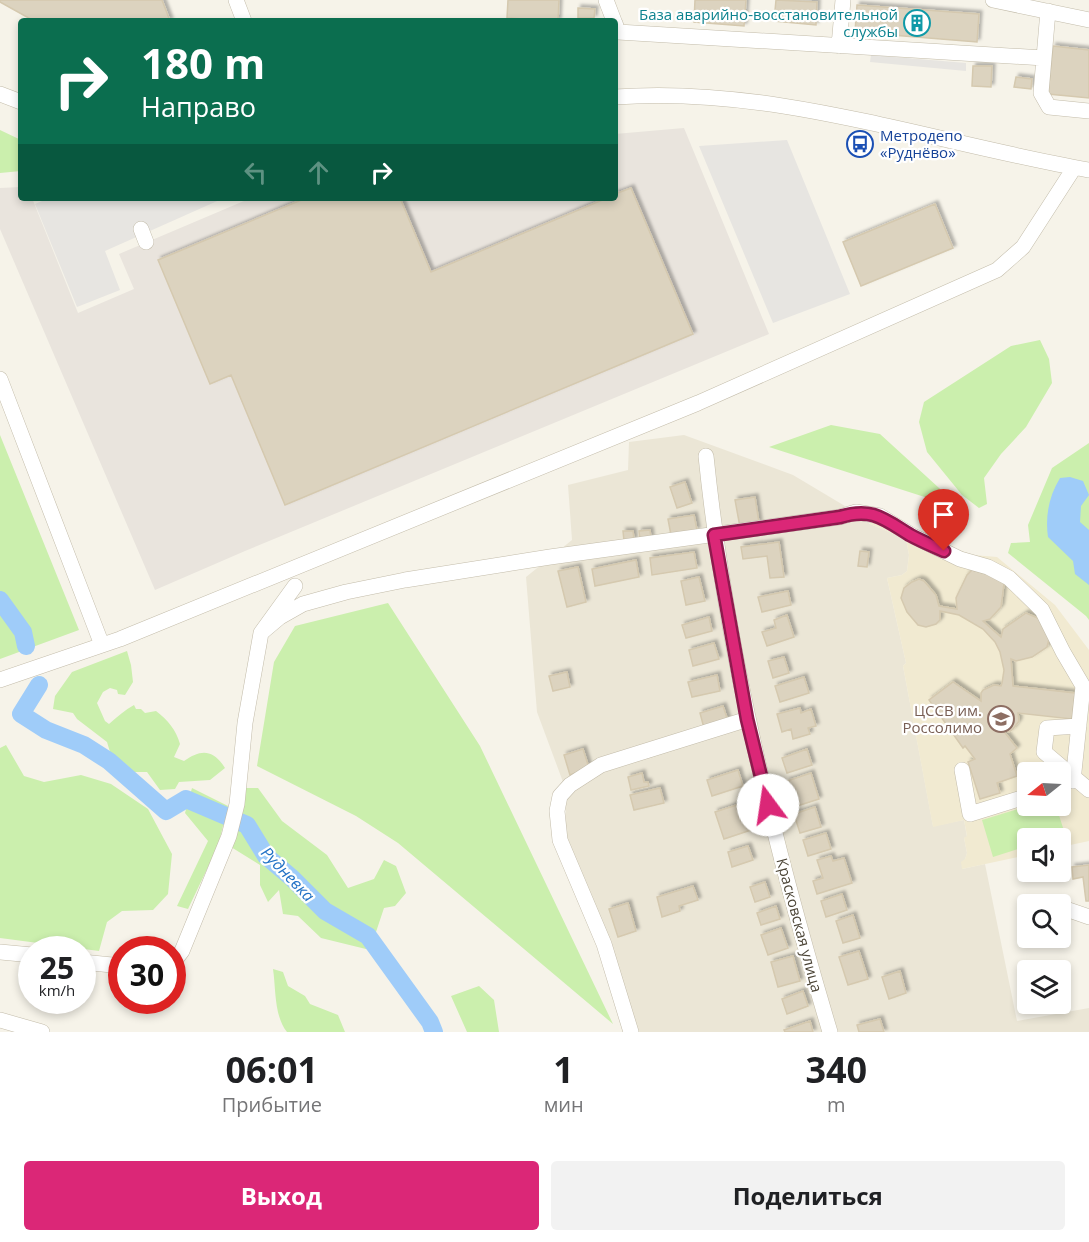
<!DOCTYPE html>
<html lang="ru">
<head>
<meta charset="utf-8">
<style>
  body { margin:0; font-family:"Open Sans",sans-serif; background:#f2f2f2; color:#202124; height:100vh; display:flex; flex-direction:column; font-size:22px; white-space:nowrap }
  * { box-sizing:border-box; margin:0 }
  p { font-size:20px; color:#757577 }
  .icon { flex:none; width:33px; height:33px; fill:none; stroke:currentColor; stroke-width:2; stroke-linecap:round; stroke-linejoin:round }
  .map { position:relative; height:1032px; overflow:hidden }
  .side { display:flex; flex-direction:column; background:#fff; flex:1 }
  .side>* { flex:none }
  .guide { position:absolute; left:18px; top:18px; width:600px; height:183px; border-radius:6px; box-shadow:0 3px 9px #0003; background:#0b6e4f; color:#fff; overflow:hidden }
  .needle { width:39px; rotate:252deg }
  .fabs { position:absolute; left:1017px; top:762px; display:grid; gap:12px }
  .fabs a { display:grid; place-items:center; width:54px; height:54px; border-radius:6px; background:#fff; box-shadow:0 3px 9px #0003; font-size:30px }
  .speed { position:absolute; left:18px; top:936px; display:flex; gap:12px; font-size:30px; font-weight:700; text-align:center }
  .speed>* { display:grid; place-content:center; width:78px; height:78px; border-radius:50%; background:#fff; box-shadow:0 3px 9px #0003; line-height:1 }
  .speed small { font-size:15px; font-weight:400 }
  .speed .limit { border:9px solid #d22; background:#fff; color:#111 }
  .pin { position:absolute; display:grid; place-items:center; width:51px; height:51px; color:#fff; margin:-62px -26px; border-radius:50% 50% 50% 0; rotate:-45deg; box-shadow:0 0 6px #0007 }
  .pin .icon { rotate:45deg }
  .me { position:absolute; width:66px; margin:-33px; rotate:346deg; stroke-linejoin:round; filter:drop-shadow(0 0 4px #0008) }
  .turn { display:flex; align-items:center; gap:21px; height:126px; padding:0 24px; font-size:27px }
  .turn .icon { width:78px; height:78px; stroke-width:2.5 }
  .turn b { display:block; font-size:42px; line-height:51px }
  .lanes { display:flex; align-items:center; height:57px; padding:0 24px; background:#0003; justify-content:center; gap:30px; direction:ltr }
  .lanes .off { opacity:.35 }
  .eta { display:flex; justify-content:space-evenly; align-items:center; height:102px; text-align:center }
  .eta b { font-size:36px; font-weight:700; line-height:42px }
  .primary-button { display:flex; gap:12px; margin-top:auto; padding:12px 24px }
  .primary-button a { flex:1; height:69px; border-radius:6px; background:#db2777; color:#fff; font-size:24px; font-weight:700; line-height:69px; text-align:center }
  .primary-button a+a { background:#f2f2f2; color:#202124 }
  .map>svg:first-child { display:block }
</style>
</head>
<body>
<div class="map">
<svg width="1089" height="1032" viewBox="0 0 1089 1032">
  <defs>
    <filter id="shadow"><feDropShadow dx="3" dy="-3" stdDeviation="1.5" flood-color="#0004"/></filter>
  </defs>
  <rect width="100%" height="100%" fill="#f6f3e9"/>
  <path fill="#ebe6d6" d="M684,435L793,475L855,512L870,524L906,539L909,555L907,571L902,575L887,578L906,663L903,666L933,826L964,820L967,837L964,838L967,853L962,869L985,864L1017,1021L1089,1008V1032H639L606,935L566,842V790L537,712L526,577L572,540L568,485L628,470L629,442Z"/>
  <path fill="#e9e4dd" d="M684,128L769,334L245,551L155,590L0,229V188L21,187V198H32L78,313L134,289L119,254L251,198H615V134Z"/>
  <path fill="#f1ead1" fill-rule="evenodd" d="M877,508L932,541L973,555L997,557L1055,605L1089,650V841L1061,847L1060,838H1028L1027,855L962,869L961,862L965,859L967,853L964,838L967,836L964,820L933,827L903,666L906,663L887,578L902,575L907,571L909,555L906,539L870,524ZM1028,772H1060V806H1028Z"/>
  <path fill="#cbefad" d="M0,130L21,140V171L0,173Z
    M1040,340L1049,359L1052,383L1026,427L1001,454L984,478L987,504L979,508L962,495L927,452L919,422L924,402L1011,346Z
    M831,425L880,434L962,509L769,447Z
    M0,435L79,630L0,659Z
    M1089,443V620L1086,616L1008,553L1011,543L1030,542L1028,525L1052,468Z
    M388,603L480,746L613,1024L398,843L356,816L257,766L274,662L295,626Z
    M127,651L131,665L133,682L125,695L118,694L117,690L110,688L103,692L97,703L105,721L109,724C117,717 125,710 134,705L136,709H141L145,713L156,711C168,720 176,730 180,744L174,757L184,761C201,749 213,749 225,768L210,780L179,782L175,789L160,790L147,772H132L128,766L110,752L107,742L77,719L73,713L53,709L55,696L72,672Z
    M6,745L24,776L44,782L81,775L111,784L148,809L172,854L168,894L153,910L122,911L107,922L99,951L0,938V748Z
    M192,788L228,806L218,846L188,909L177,906L208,841L185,813Z
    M246,788H258L282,821L327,855L348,888L374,879L384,860L396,866L406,893L395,906L384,908L370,950L321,938L298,916L283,914L279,890L268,902L260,885V865L231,847Z
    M1028,806H1056L1065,834L1051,838H1028L1027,846L993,857L982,820Z
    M273,969L283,972L288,986L305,996L310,1004L338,1015L345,1032H287C274,1016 276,989 273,969Z
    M479,986L494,1000L499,1032H467L451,996Z"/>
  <path fill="#e7e5e1" d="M871,55L966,63V71L870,62Z
    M787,140L850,294L773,323L699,146Z
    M49,198H224L105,251L120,290L77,307L35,204Z"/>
  <path fill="#9fccf9" d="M1070,477L1083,481L1089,495L1081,506L1080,522L1089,530V585L1075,574L1073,561L1048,537C1045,516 1049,496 1060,478Z"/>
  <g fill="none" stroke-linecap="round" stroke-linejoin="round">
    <path stroke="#9fccf9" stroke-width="18" d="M0,600L23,632L26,646
      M39,685L21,714L46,730L84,745L109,761L166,811L186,799L247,825L266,856L292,878L325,911L368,936L430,1022L434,1032"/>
  </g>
  <path fill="#dcd3bf" stroke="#d5c9af" stroke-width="1.5" filter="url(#shadow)" d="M0,0H162L170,21H34L0,2Z
    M508,0H559L558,21L507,18Z
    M695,0H746L744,26L694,22Z
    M776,0L817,2L816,25L774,21Z
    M857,5L979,14L977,42L855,32Z
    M578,8L595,9L594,18H578Z
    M1053,46L1089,50V98L1048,94Z
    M973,66H992L991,87L972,86Z
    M1016,77L1032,79L1031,89L1014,87Z
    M631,188L693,334L285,505L231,375L210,384L158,260L306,198H400L431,272L607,198H615V194Z
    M935,204L953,248L861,286L843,242Z
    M685,482L692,503L677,508L670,487Z
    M755,497L759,523L740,527L735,500Z
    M694,515L697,530L671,535L668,519Z
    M650,530L651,539L640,540L639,531Z
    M623,531H633L634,540L624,541Z
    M779,542L784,577L770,578L767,556L743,559L741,547Z
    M860,551L869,552L867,567L858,566Z
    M694,552L697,568L652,575L650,558Z
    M636,560L639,577L595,586L592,569Z
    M578,567L586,602L567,607L558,571Z
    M972,570L1002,578L1004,583L1001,607L990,619L983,621L1001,637L1003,629L1026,613L1040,619L1049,639L1047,647L1032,657L1016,661L1011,659L1013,686L1075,693L1072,719L1018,713L1019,721L1013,729L1009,732L1002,729L1017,748L1010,754L1017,776L997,783L1000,793L980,799L968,762L975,759L965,746L963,748L929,700L953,682L981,701V693L983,690L994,685L1001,686L1002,683L1004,670L1000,652L995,642L983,629L959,615L940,611V620L936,624L926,627L918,625L907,612L901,598L904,588L912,582L919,579L924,581L936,595L939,606L957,609L956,598L967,575Z
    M699,577L705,601L686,605L681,581Z
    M788,591L791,605L762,612L758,597Z
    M787,615L794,637L767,646L762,632L776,628L774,620Z
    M709,617L712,631L686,638L682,625Z
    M714,643L719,659L693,666L689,650Z
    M784,657L789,673L773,678L768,661Z
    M567,672L570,687L553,691L549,676Z
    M717,675L720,691L692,697L688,682Z
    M804,677L809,693L780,702L775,686Z
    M723,706L728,721L704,728L700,713Z
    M800,708L801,713L811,709L816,726L808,728L810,734L793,739L791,729L782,732L777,714Z
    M583,749L589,768L570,775L564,755Z
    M807,749L812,765L787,773L782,758Z
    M738,770L743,786L712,796L707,780Z
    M642,773L644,782H648L649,786L631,790L628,777Z
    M811,773L819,799L794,807L787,781Z
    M660,788L664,803L634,810L630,795Z
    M746,802L754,829L724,839L715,812Z
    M815,807L821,827L800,833L794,814Z
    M826,833L831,849L808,856L803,840Z
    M748,846L753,860L732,867L728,852Z
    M831,856L833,861L844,858L852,883L817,894L813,881L823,878L817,860Z
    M1089,865V901H1086L1083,877L1073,879L1072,867Z
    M765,882L770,897L755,902L750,887Z
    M693,886L698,900L679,906L680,911L662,917L657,897Z
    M842,894L847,910L826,917L821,901Z
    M628,903L636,931L618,937L609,909Z
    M776,906L780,919L761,925L757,913Z
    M853,915L860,938L843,943L836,921Z
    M781,928L788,948L768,955L761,935Z
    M859,951L868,979L848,985L839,957Z
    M793,956L800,981L778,987L771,962Z
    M900,971L906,993L889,999L882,977Z
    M803,991L808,1006L787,1014L782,999Z
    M880,1019L884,1032H859L857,1025Z
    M810,1021L813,1032H785L784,1030Z"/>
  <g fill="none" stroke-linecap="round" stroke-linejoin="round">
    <defs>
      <path id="minor" d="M236,0L244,21
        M606,0L614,21
        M993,0L1089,20
        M1048,11L1041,93L1049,107L1089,111
        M615,23L618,32L1044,58
        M839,46L843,0
        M0,94L21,102
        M615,97C774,85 934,143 1089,170
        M141,229L146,242
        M0,379L102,645
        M706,456C726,652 774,844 830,1032
        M261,633L280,617L303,604L346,592L405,580L550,557L840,517L856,512L880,516L913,536L960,559L988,567L1009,578L1042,610L1063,652L1083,686L1073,781
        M0,680L120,639L698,403L997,270L1023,247L1074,168
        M1079,726L1047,728L1044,752L1089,790
        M962,770L970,814L1028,796
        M1066,909L1089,917
        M0,952L32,955
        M82,962L122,966
        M172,964L182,951L229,836L237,804L245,723L261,633L295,586
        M0,1020L42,1032
        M631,1032L604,944L560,840L557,811L560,796L570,785L601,765L748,719"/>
    </defs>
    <use href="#minor" stroke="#c3bcaa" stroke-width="16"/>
    <use href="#minor" stroke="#fff" stroke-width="15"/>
  </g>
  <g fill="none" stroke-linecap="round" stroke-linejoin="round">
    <defs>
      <path id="route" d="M768,805L747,719L714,535L840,517C872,507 884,519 910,535C921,541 933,546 944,551"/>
    </defs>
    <use href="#route" stroke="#8e194d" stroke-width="15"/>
    <use href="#route" stroke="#db2777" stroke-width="10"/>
  </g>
  <defs>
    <symbol id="building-ring" viewBox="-11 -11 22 22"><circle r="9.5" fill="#fff" stroke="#0f9aa8" stroke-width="1.5"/><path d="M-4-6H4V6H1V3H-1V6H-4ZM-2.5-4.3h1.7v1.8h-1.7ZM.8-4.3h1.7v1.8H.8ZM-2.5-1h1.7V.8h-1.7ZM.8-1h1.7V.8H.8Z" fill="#0f9aa8"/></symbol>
    <symbol id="bus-ring" viewBox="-11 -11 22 22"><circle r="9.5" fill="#fff" stroke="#1a4fb4" stroke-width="1.5"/><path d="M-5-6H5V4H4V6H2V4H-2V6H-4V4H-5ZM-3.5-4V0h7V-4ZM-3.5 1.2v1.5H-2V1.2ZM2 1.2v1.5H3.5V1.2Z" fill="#1a4fb4"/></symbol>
    <symbol id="school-ring" viewBox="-11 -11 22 22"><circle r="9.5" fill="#fff" stroke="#8d6e63" stroke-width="1.5"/><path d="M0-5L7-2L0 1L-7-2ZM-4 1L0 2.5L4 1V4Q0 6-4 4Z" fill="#8d6e63"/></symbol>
  </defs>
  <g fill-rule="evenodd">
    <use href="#building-ring" x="902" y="8" width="30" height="30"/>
    <use href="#bus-ring" x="845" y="129" width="30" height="30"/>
    <use href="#school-ring" x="986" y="704" width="30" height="30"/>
  </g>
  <g text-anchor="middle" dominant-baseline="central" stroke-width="4.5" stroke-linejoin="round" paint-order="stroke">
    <g font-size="15" fill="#0d838f" stroke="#fff" text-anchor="end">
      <text x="898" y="14">База аварийно-восстановительной<tspan x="898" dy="17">службы</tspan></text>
    </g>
    <g font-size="15" fill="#164399" stroke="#fff" text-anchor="start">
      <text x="880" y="135">Метродепо<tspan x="880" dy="17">«Руднёво»</tspan></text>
    </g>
    <g font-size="15" fill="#785e54" stroke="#fff" text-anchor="end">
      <text x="982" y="710">ЦССВ им.<tspan x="982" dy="17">Россолимо</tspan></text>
    </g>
    <g font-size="15" fill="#4b4436" stroke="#fff">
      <text transform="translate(800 925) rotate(75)">Красковская улица</text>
    </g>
    <g font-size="16" font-style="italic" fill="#2171c5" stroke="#fff">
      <text transform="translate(288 874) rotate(46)">Рудневка</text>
    </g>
  </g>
</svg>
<div class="fabs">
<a><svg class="needle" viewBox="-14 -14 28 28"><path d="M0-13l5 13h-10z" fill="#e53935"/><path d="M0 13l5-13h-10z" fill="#757577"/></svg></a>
<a><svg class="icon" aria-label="sound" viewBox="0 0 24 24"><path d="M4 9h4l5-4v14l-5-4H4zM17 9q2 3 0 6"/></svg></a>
<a><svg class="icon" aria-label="search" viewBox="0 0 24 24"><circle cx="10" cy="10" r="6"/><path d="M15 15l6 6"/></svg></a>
<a><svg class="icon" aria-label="layers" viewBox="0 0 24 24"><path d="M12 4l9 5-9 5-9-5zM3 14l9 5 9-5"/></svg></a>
</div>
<div class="speed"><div>25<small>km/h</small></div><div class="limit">30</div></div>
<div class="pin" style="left:944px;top:551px;background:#d93025"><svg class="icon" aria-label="arrive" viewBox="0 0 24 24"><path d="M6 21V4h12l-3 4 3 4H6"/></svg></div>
<svg class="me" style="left:768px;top:805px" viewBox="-20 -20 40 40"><circle r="19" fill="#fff"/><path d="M0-13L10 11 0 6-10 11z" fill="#db2777"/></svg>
<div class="guide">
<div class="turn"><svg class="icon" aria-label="right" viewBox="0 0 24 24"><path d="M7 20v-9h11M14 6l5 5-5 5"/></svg><div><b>180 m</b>Направо</div></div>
<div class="lanes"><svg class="icon off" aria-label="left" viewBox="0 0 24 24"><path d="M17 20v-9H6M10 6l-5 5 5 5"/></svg><svg class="icon off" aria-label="ahead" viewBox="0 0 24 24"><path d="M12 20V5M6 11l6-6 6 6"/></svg><svg class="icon" aria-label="right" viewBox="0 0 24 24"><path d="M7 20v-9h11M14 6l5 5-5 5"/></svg></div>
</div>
</div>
<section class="side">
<div class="eta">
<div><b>06:01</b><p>Прибытие</p></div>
<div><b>1</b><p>мин</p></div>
<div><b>340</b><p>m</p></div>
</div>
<div class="primary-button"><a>Выход</a><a>Поделиться</a></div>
</section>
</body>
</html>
